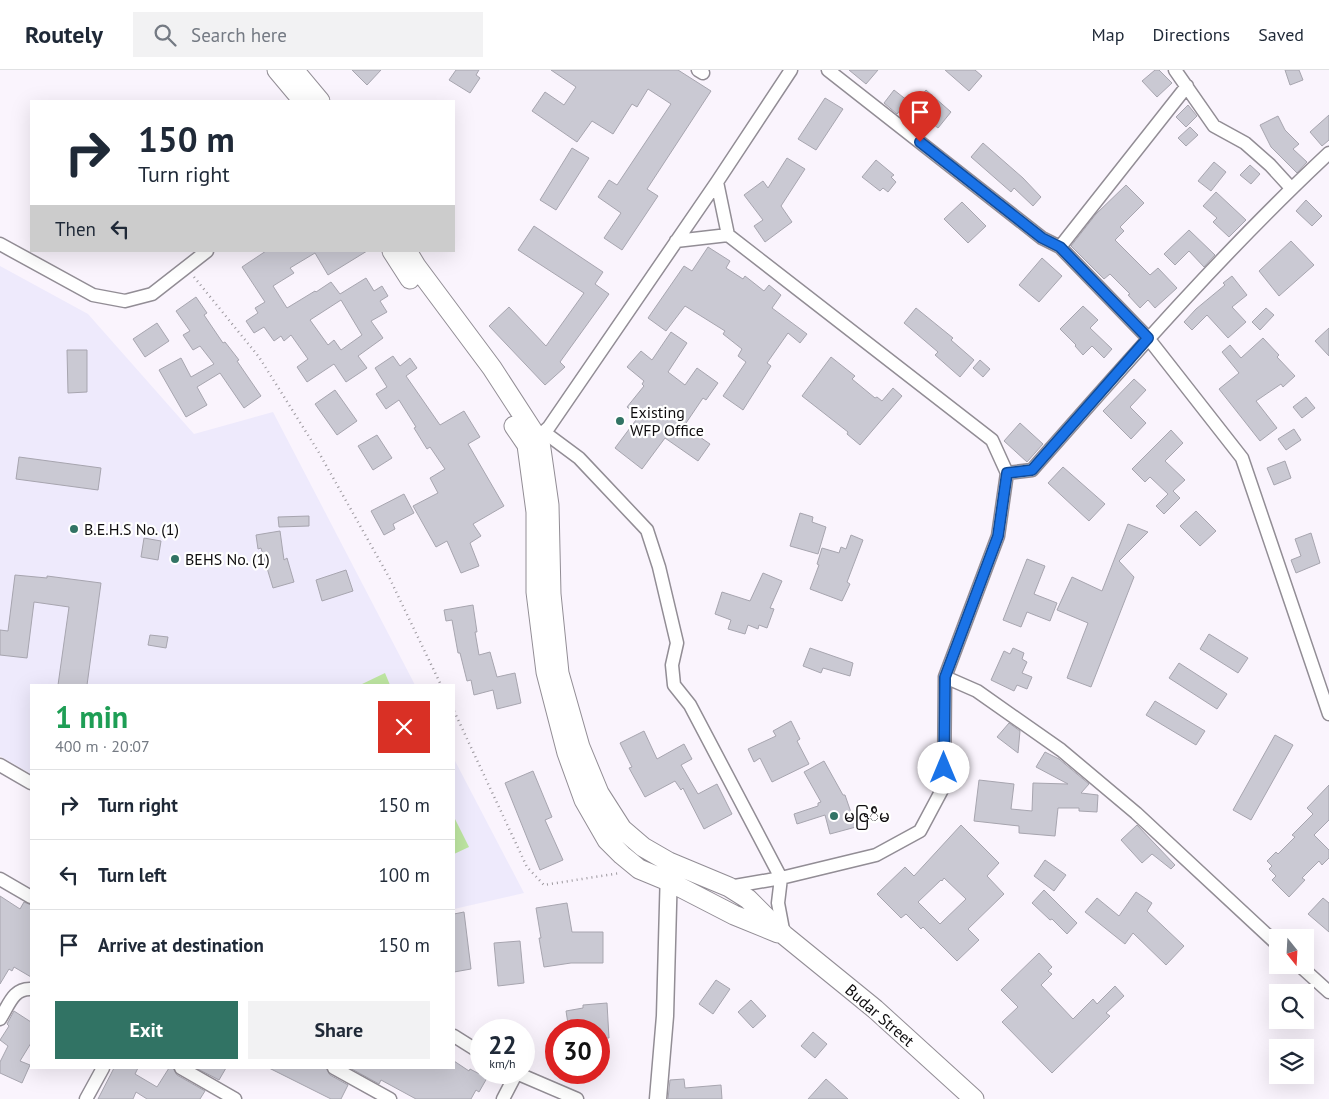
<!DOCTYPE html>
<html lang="en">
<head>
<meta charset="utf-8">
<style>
  body { margin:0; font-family:"PT Sans","Noto Sans Myanmar",sans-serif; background:#f2f2f3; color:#1f2937; height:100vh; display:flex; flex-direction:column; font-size:19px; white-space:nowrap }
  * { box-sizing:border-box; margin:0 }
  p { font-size:16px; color:#747a83 }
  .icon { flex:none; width:28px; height:28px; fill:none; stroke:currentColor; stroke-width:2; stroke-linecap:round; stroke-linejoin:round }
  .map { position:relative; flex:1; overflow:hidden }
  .panel { position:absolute; left:30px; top:614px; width:425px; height:385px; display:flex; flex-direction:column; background:#fff; border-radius:0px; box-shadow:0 5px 20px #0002 }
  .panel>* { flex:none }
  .top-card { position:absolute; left:30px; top:30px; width:425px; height:152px; border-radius:0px; box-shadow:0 5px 20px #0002; background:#fff; color:#1f2937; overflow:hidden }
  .needle { width:32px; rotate:162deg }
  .controls { position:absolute; left:1269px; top:859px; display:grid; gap:10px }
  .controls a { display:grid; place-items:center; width:45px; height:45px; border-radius:0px; background:#fff; box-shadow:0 5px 20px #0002; font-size:25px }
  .speed { position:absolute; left:470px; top:949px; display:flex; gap:10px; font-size:25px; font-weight:700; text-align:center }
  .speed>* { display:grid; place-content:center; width:65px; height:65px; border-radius:50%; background:#fff; box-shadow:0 5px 20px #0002; line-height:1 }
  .speed small { font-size:12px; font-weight:400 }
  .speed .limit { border:8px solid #d22; background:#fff; color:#111 }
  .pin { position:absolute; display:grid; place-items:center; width:42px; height:42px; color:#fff; margin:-51px -21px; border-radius:50% 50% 50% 0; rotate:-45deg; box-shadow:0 0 5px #0007 }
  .pin .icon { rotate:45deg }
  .me { position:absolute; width:55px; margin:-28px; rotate:0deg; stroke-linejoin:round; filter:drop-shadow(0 0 4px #0008) }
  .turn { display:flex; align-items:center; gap:18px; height:105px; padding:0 25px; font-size:22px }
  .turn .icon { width:65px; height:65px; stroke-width:2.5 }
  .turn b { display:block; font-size:35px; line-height:42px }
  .then { display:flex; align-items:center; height:48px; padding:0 25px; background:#0003; gap:10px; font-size:19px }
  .round { display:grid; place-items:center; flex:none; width:52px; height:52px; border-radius:0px; background:#f2f2f3 }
  .overview { display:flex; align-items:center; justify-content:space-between; height:85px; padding:0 25px }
  h1 { font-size:30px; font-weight:800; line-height:38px; color:#1e9e55 }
  .cta { display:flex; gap:10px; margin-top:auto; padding:10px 25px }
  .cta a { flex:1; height:58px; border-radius:0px; background:#317364; color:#fff; font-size:20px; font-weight:800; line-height:58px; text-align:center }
  .cta a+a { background:#f2f2f3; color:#1f2937 }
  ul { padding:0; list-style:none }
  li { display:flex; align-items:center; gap:15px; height:70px; padding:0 25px; border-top:1px solid #e0e1e3 }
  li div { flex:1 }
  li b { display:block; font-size:19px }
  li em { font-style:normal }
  header { display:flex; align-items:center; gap:30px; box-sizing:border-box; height:70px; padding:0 25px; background:#fff; border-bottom:1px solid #e0e1e3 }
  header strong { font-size:24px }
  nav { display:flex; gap:28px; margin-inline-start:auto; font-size:18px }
  .search { width:350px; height:45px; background:#f2f2f3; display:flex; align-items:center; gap:12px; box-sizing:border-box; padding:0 18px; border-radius:0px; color:#747a83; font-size:19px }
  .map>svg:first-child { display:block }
</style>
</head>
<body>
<header>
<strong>Routely</strong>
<div class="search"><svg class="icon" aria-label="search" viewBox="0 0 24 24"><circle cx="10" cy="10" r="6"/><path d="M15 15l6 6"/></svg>Search here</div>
<nav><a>Map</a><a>Directions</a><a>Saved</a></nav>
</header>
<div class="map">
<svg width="1329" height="1029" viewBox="0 0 1329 1029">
  <rect width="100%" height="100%" fill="#faf4fd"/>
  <path fill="#eeeafc" d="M0,196L88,244L194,364L273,342L415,615H31V704L0,686Z
    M454,689L524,823L454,839Z"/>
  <path fill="#bee6a2" d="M385,603L390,615H360Z
    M454,747L469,777L454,784Z"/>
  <path fill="#cac9d3" stroke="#a7a5af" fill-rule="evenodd" d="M352,0H381L367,15Z
    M456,0H479L476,5L480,8L470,23L449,10Z
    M551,0H678L711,21L647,119L658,126L622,180L604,168L621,143L598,127L609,110L617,115L671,34L648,19L637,37L632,34L613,64L592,51L577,72L532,41L545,22L564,35L576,17Z
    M849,0H878L866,14Z
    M945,0H975L982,6L969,21Z
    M1155,0H1159L1172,13L1157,27L1142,11Z
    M1285,0H1299L1303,10L1290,15Z
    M894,20L908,31L897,44L884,33Z
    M926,20L951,42L938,58L912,37Z
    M825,28L843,39L816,80L798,69Z
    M1188,35L1197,46L1186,57L1176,47Z
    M1329,45V70L1322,76L1310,62Z
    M1278,46L1285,60L1299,74L1293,79L1307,92L1297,103L1271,77L1260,55Z
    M1190,57L1198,65L1186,76L1178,68Z
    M983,73L1023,108L1041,127L1033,136L1014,118L1011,122L971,87Z
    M572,78L589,88L556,140L540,130Z
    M787,88L805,99L781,136L792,152L765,172L754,156L763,150L744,125L763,111L768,118Z
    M876,90L894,105L891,107L896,112L888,122L883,118L880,121L862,107Z
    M1214,92L1226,102L1211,121L1198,111Z
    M1250,95L1260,104L1251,114L1240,105Z
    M1126,115L1144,133L1120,157L1124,161L1115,170L1150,205L1158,198L1177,218L1155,238L1148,230L1140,238L1128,225L1130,224L1110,204L1104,209L1071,176L1096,144Z
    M1216,122L1246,150L1229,167L1213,152L1217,148L1203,136Z
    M1306,130L1322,146L1312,156L1296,141Z
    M962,132L986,156L968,173L944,149Z
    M534,156L603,202L595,214L609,224L560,292L565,297L545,315L489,256L509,237L546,276L584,223L518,180Z
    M1189,160L1215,185L1204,197L1189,181L1175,195L1164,184Z
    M1291,171L1314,195L1279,226L1259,201Z
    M708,177L730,191L726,198L743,209L745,206L764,221L769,215L781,225L772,238L807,264L800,273L788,263L767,293L771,296L743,340L723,326L746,292L738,286L742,279L723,264L725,261L685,236L666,261L648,248L684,196L692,201Z
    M266,181H367L328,205L315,183L290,198L294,203L273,216L287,238L315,221L316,222L331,212L340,224L366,208L374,221L382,216L388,226L380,231L387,242L371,251L383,268L358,286L367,298L346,312L334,294L307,312L297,297L308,289L291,265L284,271L281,266L274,271L264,257L254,263L246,251L258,243L255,238L265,232L242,197ZM341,230L362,265L341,280L334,270L328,275L310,250Z
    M1042,188L1062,206L1039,232L1019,215Z
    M1232,206L1247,225L1232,237L1246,252L1228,268L1207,245L1192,260L1184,252L1196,239L1225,215L1223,213Z
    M196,227L207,243L204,245L223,273L225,272L239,290L237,291L261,326L244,338L220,303L197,317L207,335L186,347L159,300L181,288L191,307L214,294L200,276L193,280L183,265L190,261L176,241Z
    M1083,236L1098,250L1090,258L1112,279L1104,288L1092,276L1083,285L1075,276L1076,275L1060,259Z
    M916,238L953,268L951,270L974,290L960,307L935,285L938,282L904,253Z
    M1266,238L1274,245L1260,260L1252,252Z
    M157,253L169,271L145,287L133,269Z
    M1329,258V286L1315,271Z
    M671,262L687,273L668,302L685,315L697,298L718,313L706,330L703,328L684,356L710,374L698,391L665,368L642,399L615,378L639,346L627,337L644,316L642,314L644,311L627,297L641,281L652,290Z
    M1263,268L1279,285L1277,287L1295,306L1283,317L1281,314L1256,331L1277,358L1260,371L1219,319L1239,303L1222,282L1230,275L1241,288Z
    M67,280H87V322L68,323Z
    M393,286L400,296L410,288L417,298L406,306L440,355L464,341L480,367L468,374L504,436L473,454L481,466L470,473L479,496L461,503L447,471L436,477L413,436L438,423L430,408L445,399L430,377L427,379L414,358L416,357L399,330L386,339L376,324L387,317L375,298Z
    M831,287L855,306L852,309L875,328L877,327L882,331L893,318L902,326L860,375L847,364L848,362L802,326Z
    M980,290L990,299L983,307L973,298Z
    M1134,309L1146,320L1130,337L1146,353L1131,369L1103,341Z
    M335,320L357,351L337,365L315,334Z
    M1306,327L1315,338L1302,348L1293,337Z
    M1020,353L1043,374L1027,392L1004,371Z
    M1294,359L1301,370L1286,380L1278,369Z
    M1171,360L1183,373L1165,391L1185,410L1173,421L1180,428L1164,444L1156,436L1168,424L1150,407L1145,412L1132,399Z
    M377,365L392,388L373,400L358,376Z
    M19,387L101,398L98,420L16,409Z
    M1285,391L1291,408L1274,415L1267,398Z
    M1063,397L1105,434L1089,451L1048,413Z
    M404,424L414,443L393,454L395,459L384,465L371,441Z
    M1196,441L1216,461L1200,476L1180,456Z
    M800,443L813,447L812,452L826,457L818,484L790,476Z
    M309,446V456L279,457L278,447Z
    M1128,454L1148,462L1119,491L1134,507L1091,617L1067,608L1088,553L1057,540L1072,507L1102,521Z
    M280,461L284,490L287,488L294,512L273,518L261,478L258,479L256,465Z
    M1311,463L1320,493L1296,503L1291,490L1301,486L1295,469Z
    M851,465L863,470L847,512L850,514L842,531L810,519L819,495L817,494L822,478L839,483L841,477L846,479Z
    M144,468L161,471L158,490L141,487Z
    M1027,489L1045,496L1034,524L1057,533L1050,551L1027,542L1021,557L1003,550Z
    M346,500L353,521L322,531L316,510Z
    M763,503L782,511L770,538L774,539L767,558L759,555L758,559L748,555L745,564L728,559L731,550L715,544L722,522L750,531Z
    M15,505L47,508V506L101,513L87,615H58L69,537L34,532L27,588L0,585V560L8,561Z
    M473,535L477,562H475L479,585L490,582L497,607L515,603L521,633L497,639L493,620L474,625L471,610L467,611L460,583H458L452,550L446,551L444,540Z
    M1209,564L1248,588L1238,603L1200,579Z
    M150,565L168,567L166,578L148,575Z
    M810,578L853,593L850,606L823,598L821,603L803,596Z
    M1013,578L1024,583L1022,589L1027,592L1022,603L1032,607L1027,619L1017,615L1014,621L991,610L1004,581L1010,584Z
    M1179,593L1227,624L1217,639L1169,608Z
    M1155,631L1205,661L1196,675L1146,645Z
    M791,651L800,669L797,671L809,694L772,712L760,688L754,692L748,679L776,666L773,661Z
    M1009,653L1020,661L1018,683L997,667Z
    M644,661L657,689L684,674L692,689L681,695L698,724L717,714L732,744L704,759L683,718L681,720L675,711L645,727L629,698L632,697L620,673Z
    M1275,665L1293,675L1251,750L1233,740Z
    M1045,682L1059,689L1089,714L1081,723L1098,725L1097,742L1079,741V738H1058L1055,766L1019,763V756L974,751L979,710L1014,714L1011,739L1032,741L1033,713L1068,714L1036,697Z
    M824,691L843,725H845L856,757L830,764L825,745L797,754L794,744L818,736V733L821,732L804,702Z
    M533,701L552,747L545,750L563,790L540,800L505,713Z
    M1329,715V750L1314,765L1329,780V788L1322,795L1319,791L1302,808L1305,810L1289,827L1272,810L1276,806L1269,799L1272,796L1267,791L1276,782L1278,784L1295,767L1292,765L1313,744L1307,738Z
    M961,755L999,793L987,806L1004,824L968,859L979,870L957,891L923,857L921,859L906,844L901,848L877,824L905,797L914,806ZM944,808L966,829L940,854L918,832L941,810L942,811Z
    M1137,755L1175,795L1171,799L1152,784L1142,793L1121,770Z
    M1045,790L1066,805L1054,821L1034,806Z
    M1044,820L1077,853L1067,864L1052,849L1050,850L1032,833Z
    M1136,822L1152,833L1147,841L1184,876L1166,895L1133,863L1125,874L1085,842L1097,828L1119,846Z
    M0,826L20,839L24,832L31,835V907L14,897L12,901L9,899L0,914Z
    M1323,828L1329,833V862L1308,844Z
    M567,833L572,862H603V893H571L544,897L539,868H541L536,838Z
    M464,842L471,899L454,902V844Z
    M520,871L524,913L498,916L494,873Z
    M1039,883L1052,897L1048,901L1052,904L1041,915L1073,949L1093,929L1097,934L1115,916L1124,926L1106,943L1110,946L1052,1003L1002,952L1018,937L1001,920Z
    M716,910L730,919L713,944L699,934Z
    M751,930L766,946L753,958L738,942Z
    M607,933L609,968H599V960H569L566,941L583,938V935Z
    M14,941L31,952V973L20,991L30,995L22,1013L0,1003V992L8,976L0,970L9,956L7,954Z
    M813,962L827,974L815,988L801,976Z
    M454,991L469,1001L470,999L487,1008L479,1022L476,1020L471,1029H416L381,1010L379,1014L350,998H454Z
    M114,998H138L135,1004L157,1017L169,998H173L177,1005L205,1021L200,1029H147L136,1022L133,1029H98Z
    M196,998H226L219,1010Z
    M269,998H326L330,1005L348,1015L341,1029H331Z
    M684,1009L685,1018L721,1015L722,1029H668L670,1010Z
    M826,1009L848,1029H808Z"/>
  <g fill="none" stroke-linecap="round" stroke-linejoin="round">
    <defs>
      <path id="minor" d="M698,0L703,3
        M828,0L1042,168L1060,177L1148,268L1242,388L1329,644
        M1175,0L1214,56L1245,73L1270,95L1291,118
        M676,171L728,165L717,112
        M0,174L93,225L125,231L152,224L207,181
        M1060,177L1187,16
        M544,362L579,388L647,460L659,497L677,573L672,595L674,615L690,635L781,808L876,785L920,761L944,716L945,607L998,466L1007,403L992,370L728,165
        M539,366L549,357L717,112L791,0
        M1007,403L1032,400C1128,291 1223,182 1329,83
        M945,607L977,621L1061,680L1136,743L1278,875
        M0,695L31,713
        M0,809L31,827
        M729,817L781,808L778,833L784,865
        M1299,895L1329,922
        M0,949C9,935 13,918 31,919
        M454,966L481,983
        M181,998L235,1029
        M334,998L390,1029
        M514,1002L577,1029
        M86,1029L103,998
        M503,1029L516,1004"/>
      <path id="tertiary" d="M658,1029L665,946L669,799"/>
      <path id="secondary" d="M277,0L303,31
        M294,0L320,31
        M392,181L410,209
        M407,181L416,196L492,298L540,372L549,435L551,524L559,603L580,677L599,723L622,759L643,777L669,792L729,817L748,829L784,865L875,939L974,1029
        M514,356L527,375L536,442V522L546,602L567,683L584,730L607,770L622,785L639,799L668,811L734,845L778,863"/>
    </defs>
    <use href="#minor" stroke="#928d95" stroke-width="15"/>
    <use href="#tertiary" stroke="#928d95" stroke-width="19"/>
    <use href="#secondary" stroke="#928d95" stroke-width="21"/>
    <path stroke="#9c989e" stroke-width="2.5" stroke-dasharray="1 4" stroke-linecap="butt" d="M194,207L259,287L318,381L390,509L441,615
      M454,641L527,797L544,815L620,803"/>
    <use href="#minor" stroke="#fff" stroke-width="12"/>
    <use href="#tertiary" stroke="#fff" stroke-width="16"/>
    <use href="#secondary" stroke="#fff" stroke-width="19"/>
  </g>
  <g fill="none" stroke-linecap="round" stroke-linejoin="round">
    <defs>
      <path id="route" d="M920,72L1042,168L1060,177L1148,268L1032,400L1007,403L998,466L945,607L944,698"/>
    </defs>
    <use href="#route" stroke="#114b97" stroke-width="12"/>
    <use href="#route" stroke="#1a73e8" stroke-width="9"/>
  </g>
  <g fill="#317364" stroke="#fff" stroke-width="2">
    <circle cx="620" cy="351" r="5"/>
    <circle cx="74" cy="459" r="5"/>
    <circle cx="175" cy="489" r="5"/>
    <circle cx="834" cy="746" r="5"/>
  </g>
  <g text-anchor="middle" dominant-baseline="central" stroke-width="4.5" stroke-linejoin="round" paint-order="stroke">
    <g font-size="16" fill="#0e0c0e" stroke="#fff" text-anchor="start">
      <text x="630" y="342">Existing<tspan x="630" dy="18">WFP Office</tspan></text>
      <text x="84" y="459">B.E.H.S No. (1)</text>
      <text x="185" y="489">BEHS No. (1)</text>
      <text x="844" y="746">မဇြ်ိမ</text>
    </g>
    <g font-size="16" fill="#0e0c0e" stroke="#fff">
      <text transform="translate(880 945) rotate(41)">Budar Street</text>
    </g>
  </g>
</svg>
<div class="controls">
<a><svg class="needle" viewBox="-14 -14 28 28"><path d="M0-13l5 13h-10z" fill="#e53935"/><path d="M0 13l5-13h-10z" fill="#747a83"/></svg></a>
<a><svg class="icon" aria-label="search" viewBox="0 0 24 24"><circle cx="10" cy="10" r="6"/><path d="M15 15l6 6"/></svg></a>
<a><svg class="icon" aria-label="layers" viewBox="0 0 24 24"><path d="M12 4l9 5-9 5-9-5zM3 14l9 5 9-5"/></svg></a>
</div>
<div class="speed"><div>22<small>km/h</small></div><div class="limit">30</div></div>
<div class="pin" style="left:920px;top:72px;background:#d93025"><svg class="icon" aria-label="arrive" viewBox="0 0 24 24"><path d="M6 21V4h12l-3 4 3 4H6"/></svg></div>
<svg class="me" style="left:944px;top:698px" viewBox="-20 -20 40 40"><circle r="19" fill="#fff"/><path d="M0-13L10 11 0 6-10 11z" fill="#1a73e8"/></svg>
<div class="top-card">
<div class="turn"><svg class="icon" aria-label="right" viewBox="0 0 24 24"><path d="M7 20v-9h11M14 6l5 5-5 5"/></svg><div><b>150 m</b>Turn right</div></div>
<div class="then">Then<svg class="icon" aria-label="left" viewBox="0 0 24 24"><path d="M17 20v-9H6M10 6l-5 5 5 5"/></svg></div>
</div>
<section class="panel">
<div class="overview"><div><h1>1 min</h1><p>400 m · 20:07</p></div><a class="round" style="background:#d93025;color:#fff"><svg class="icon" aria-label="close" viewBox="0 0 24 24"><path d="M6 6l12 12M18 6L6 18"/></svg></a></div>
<ul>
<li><svg class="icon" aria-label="right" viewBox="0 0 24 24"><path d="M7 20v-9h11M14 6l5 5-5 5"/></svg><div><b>Turn right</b></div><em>150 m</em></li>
<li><svg class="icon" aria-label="left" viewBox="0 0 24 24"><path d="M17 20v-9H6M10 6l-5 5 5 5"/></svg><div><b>Turn left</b></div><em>100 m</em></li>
<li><svg class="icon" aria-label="arrive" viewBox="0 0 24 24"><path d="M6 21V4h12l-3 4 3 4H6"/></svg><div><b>Arrive at destination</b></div><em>150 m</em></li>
</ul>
<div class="cta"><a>Exit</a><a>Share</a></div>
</section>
</div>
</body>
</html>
